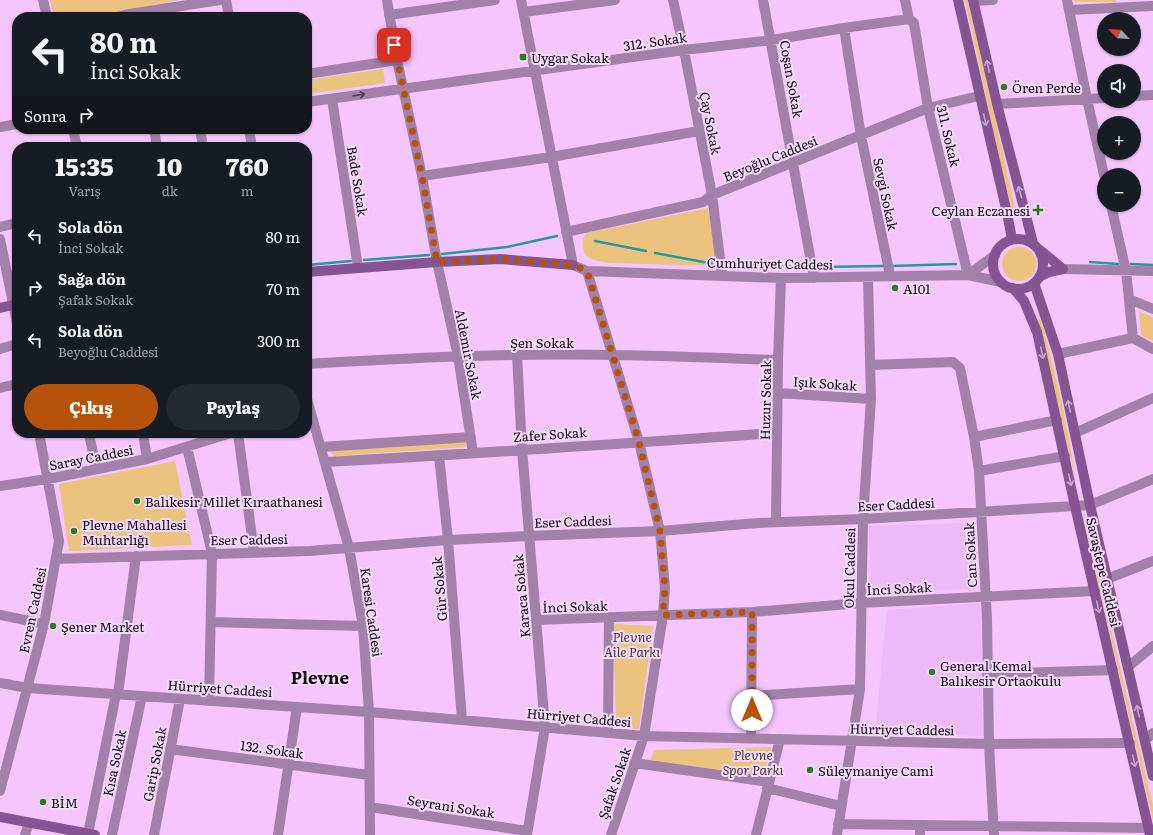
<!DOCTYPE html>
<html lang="tr">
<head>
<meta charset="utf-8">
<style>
  body { margin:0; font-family:Literata,serif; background:#242831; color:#f1f3f6; height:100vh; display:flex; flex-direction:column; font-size:15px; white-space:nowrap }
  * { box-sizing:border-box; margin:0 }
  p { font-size:13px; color:#9ea1a6 }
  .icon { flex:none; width:22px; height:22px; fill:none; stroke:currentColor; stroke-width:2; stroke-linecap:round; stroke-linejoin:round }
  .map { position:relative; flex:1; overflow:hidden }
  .sheet { position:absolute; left:12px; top:142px; width:300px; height:296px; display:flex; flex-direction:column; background:#171b24; border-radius:16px; box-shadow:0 1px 3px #0004 }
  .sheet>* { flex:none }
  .hud { position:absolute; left:12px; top:12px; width:300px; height:122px; border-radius:16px; box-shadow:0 1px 3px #0004; background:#171b24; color:#f1f3f6; overflow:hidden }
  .needle { width:26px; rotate:295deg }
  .tools { position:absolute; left:1097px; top:12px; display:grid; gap:8px }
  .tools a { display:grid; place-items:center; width:44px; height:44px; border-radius:50%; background:#171b24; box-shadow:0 1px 3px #0004; font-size:20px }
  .pin { position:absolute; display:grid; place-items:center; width:34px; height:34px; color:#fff; margin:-17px; border-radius:8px; box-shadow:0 2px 6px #0006 }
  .me { position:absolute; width:44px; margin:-22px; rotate:0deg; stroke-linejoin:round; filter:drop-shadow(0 0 3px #0008) }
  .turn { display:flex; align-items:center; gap:14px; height:84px; padding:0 12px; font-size:18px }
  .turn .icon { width:52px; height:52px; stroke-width:2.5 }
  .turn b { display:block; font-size:28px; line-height:34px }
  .then { display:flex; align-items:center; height:38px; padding:0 12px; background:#0003; gap:8px; font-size:15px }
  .eta { display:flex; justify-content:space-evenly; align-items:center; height:68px; text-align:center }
  .eta b { font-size:24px; font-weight:800; line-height:28px }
  .primary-button { display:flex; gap:8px; margin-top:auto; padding:8px 12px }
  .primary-button a { flex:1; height:46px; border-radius:24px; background:#b45309; color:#fff; font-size:16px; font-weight:800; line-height:46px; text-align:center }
  .primary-button a+a { background:#242831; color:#f1f3f6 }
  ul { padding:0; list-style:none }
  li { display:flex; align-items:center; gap:12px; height:52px; padding:0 12px }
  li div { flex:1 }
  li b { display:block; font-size:15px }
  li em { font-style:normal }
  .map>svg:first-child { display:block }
</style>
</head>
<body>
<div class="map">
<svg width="1153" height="835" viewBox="0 0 1153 835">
  <rect width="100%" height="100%" fill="#f4c5fe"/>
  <path fill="#edb9f8" d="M976,523L978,589L871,592L869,526Z
    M980,603L984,736L875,734L887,610Z"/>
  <path fill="#ebc37f" d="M50,0H179L88,17H54Z
    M965,0H968L1016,211H1013L1003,176Z
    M1075,0H1116V2H1075Z
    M383,69L385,83L307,94V80Z
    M708,208L718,266L609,263C592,260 580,259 583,238L587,233Z
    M1002 264a17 17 0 1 1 34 0a17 17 0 1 1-34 0Z
    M1139,311L1153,318V341L1141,335Z
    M1038,319H1041C1056,374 1069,430 1077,487Z
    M466,441L467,444L465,447L335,456L331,453V450Z
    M175,461L192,545L69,551L59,484Z
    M1084,515L1153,805V821L1083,516Z
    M613,624L653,626L639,729L616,728Z
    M771,747L764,776L650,762L654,750Z"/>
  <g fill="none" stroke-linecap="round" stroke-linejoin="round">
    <path stroke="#25999e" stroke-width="2.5" d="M595,241L646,251
      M655,253L714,264
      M442,254L507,247L557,236
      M364,260L429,255
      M1090,262L1118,264
      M727,264L809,267
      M1131,264L1153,265
      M307,265L351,261
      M892,266L956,264
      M816,267L885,266"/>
    <path stroke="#a280aa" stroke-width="10" d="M43,0L47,17
      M226,0L229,17
      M387,0L397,60L422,176L437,262L458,356L473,453
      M521,0L573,265L587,271L781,278L968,275L1001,282
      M673,0L684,50L712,195L722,275
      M763,0L814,278
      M905,0L909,19
      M1067,0L1087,99L1104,175
      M974,1L993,0
      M1069,10L1153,6
      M524,12L615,0
      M389,15L495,0
      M116,17L129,14
      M130,17L129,14L220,0
      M909,19L914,23L928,108L968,275
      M844,28L861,136L890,275
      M307,74L397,60
      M1134,96L1153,95
      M332,99L358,267
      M307,102L684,50L772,40L844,28L909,19
      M997,104L1104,98
      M0,127L17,124
      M73,129L77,147
      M154,129L157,147
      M200,129L203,147
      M249,129L252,147
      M422,176L551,157L699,131
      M1111,205L1126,271L1133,338
      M0,227L17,223
      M566,232L703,202L712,195L928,108L979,96
      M0,239L17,323
      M1063,269L1153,271
      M587,271L639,442L660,531L665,588L663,615L644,736L611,835
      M968,275L995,255
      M1129,299L1153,309
      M0,349L17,344
      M1058,354L1133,338L1153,349
      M517,355L522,449L545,727L527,835
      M307,364C376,360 446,356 515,355C603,353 691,357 778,360
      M870,365L953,362L960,368L974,437L979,471L987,619L989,744L994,835
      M0,388L17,384
      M778,393L871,399
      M307,399L349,548L363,626L369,712L370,835
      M89,433L96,469
      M143,433L147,459
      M238,433L254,552
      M1075,433L1153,398
      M974,437L1057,420
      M187,447L212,553L209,701
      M321,447L471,437
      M439,456L448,540L462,720
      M325,462C476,454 627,443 777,433
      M979,471L1065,456
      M0,486L48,479L147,459L231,433
      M776,522L778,360L781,278
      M56,559L309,551L448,540L529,536L660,531L758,523L863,519L1075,506L1090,505L1153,479
      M1107,579L1153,561
      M0,615L44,624
      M536,620L752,612L861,603L1095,591
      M211,622L363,626
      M1128,667L1153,646
      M987,674L1113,670
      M0,683L28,688L369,712L644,736L989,744L1130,743
      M118,694L136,556
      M752,696L860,689
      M608,733L609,617
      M751,738L752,612
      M1145,740L1153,733
      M170,749L369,775
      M634,763L769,782
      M767,788L841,806
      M0,791L44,624L59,541L39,433
      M370,807L527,831
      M838,824L1149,828
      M88,834L116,694
      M25,835L29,823
      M112,835L142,696
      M154,835L180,699
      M278,835L297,707
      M756,835L780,739
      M837,835L860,689L863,519L871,399L868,277
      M920,835V825"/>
    <path stroke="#865492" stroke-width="10" d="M958,0L1007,213L1012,239
      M973,0L997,104L1033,243
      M993 264a25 25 0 1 1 50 0a25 25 0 1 1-50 0Z
      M1040,250L1063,269
      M307,272L437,262L500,259L573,265
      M1039,277L1049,272L1063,269
      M1034,283L1058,354L1090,505L1153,776
      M1013,288L1024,301L1037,332L1075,506L1150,835
      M0,308L17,304
      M0,817L95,835"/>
  </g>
  <defs><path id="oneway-shaft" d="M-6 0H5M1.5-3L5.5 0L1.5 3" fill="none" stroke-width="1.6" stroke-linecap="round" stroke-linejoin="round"/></defs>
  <g stroke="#c9a4d2">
    <use href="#oneway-shaft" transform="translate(988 66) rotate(-103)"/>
    <use href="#oneway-shaft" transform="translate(985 120) rotate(77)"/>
    <use href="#oneway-shaft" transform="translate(1020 192) rotate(-105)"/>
    <use href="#oneway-shaft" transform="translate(1042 353) rotate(78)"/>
    <use href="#oneway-shaft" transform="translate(1069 406) rotate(-102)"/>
    <use href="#oneway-shaft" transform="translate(1070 480) rotate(78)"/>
    <use href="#oneway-shaft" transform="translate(1098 607) rotate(77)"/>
    <use href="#oneway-shaft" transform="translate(1138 711) rotate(-103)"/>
    <use href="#oneway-shaft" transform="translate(1134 761) rotate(77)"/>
  </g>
  <use stroke="#543c59" href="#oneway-shaft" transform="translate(359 95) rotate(-8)"/>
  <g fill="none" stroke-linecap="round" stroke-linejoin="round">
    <path stroke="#b45309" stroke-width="7" stroke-dasharray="0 12.6" d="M394,45L422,176L437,262L500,259L573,265L587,271L639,442L660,531L665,588L663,615L752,612V710"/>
  </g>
  <g fill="#30791f" stroke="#f6dafd" stroke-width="1.5">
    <rect x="519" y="53" width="8" height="8" rx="2"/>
    <circle cx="1004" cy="87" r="4"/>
    <path d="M1036 204h4v4h4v4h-4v4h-4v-4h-4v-4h4z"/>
    <circle cx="895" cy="288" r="4"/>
    <circle cx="137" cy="501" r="4"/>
    <circle cx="74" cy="531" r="4"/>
    <circle cx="53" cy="626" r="4"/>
    <circle cx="932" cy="672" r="4"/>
    <circle cx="810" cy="770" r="4"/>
    <circle cx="43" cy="802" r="4"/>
  </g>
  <g text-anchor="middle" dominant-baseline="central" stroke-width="4" stroke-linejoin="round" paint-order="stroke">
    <g font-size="13" fill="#140517" stroke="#f6dafd">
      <text transform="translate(655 41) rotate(-8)">312. Sokak</text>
      <text transform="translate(792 79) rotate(80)">Coşan Sokak</text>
      <text transform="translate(711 123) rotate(79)">Çay Sokak</text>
      <text transform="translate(949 136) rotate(77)">311. Sokak</text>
      <text transform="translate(770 158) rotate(-22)">Beyoğlu Caddesi</text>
      <text transform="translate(358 181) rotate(81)">Bade Sokak</text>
      <text transform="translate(886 194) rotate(78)">Sevgi Sokak</text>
      <text transform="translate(770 263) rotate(1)">Cumhuriyet Caddesi</text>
      <text x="542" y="342">Şen Sokak</text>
      <text transform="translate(469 354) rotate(79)">Aldemir Sokak</text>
      <text transform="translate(825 383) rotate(4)">Işık Sokak</text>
      <text transform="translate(765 400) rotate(-89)">Huzur Sokak</text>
      <text transform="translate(550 434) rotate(-4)">Zafer Sokak</text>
      <text transform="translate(91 457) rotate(-11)">Saray Caddesi</text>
      <text transform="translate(896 504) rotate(-3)">Eser Caddesi</text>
      <text transform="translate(573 521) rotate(-2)">Eser Caddesi</text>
      <text transform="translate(249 539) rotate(-1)">Eser Caddesi</text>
      <text transform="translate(970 555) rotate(-93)">Can Sokak</text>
      <text transform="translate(849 568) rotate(-89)">Okul Caddesi</text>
      <text transform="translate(1104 572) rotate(77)">Savaştepe Caddesi</text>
      <text transform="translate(899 588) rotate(-3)">İnci Sokak</text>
      <text transform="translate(439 589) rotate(-95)">Gür Sokak</text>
      <text transform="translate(521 596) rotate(-95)">Karaca Sokak</text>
      <text transform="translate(575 606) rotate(-2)">İnci Sokak</text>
      <text transform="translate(32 610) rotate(-78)">Evren Caddesi</text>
      <text transform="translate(372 612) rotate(82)">Karesi Caddesi</text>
      <text transform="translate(220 688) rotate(4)">Hürriyet Caddesi</text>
      <text transform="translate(579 717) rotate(5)">Hürriyet Caddesi</text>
      <text transform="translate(902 729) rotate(1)">Hürriyet Caddesi</text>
      <text transform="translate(272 749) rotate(8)">132. Sokak</text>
      <text transform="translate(114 763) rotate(-78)">Kısa Sokak</text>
      <text transform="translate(154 764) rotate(-79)">Garip Sokak</text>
      <text transform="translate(614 783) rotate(-71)">Şafak Sokak</text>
      <text transform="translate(451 806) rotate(9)">Seyrani Sokak</text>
    </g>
    <g font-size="13" fill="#140517" stroke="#f6dafd" text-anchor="start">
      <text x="531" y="57">Uygar Sokak</text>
      <text x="1012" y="87">Ören Perde</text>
      <text x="1030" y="210" text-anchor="end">Ceylan Eczanesi</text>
      <text x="903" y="288">A101</text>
      <text x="145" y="501">Balıkesir Millet Kıraathanesi</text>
      <text x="82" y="524">Plevne Mahallesi<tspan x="82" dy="15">Muhtarlığı</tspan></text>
      <text x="61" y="626">Şener Market</text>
      <text x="940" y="665">General Kemal<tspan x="940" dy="15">Balıkesir Ortaokulu</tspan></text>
      <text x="818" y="770">Süleymaniye Cami</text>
      <text x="51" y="802">BİM</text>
    </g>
    <g font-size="13" font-style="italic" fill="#473a25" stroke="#f6dafd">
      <text x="632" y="636">Plevne<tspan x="632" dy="15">Aile Parkı</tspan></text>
      <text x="753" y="754">Plevne<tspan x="753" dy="15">Spor Parkı</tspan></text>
    </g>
    <g font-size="17" font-weight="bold" fill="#140517" stroke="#f6dafd">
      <text x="320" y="676">Plevne</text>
    </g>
  </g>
</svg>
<div class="tools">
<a><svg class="needle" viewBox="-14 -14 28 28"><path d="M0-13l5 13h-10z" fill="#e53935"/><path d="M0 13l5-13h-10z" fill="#9ea1a6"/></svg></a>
<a><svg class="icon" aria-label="sound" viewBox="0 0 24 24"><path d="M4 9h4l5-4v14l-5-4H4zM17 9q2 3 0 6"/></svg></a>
<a>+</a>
<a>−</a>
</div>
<div class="pin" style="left:394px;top:45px;background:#d93025"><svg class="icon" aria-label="arrive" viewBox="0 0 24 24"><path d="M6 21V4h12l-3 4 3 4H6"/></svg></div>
<svg class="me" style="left:752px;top:710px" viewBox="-20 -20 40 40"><circle r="19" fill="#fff"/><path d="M0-13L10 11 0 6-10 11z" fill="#b45309"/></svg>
<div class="hud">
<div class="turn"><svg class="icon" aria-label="left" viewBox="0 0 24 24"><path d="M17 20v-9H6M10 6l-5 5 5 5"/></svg><div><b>80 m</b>İnci Sokak</div></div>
<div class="then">Sonra<svg class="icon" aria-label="right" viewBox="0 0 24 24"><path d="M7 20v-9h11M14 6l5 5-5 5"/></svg></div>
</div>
<section class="sheet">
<div class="eta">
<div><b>15:35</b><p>Varış</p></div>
<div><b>10</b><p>dk</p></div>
<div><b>760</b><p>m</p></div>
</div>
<ul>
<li><svg class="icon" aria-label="left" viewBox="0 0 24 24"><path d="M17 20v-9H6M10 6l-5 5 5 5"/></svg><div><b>Sola dön</b><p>İnci Sokak</p></div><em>80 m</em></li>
<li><svg class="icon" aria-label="right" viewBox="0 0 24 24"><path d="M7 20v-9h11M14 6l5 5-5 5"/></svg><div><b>Sağa dön</b><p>Şafak Sokak</p></div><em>70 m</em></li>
<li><svg class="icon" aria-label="left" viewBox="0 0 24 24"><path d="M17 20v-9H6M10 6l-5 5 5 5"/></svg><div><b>Sola dön</b><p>Beyoğlu Caddesi</p></div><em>300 m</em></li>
</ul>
<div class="primary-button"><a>Çıkış</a><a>Paylaş</a></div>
</section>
</div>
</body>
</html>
